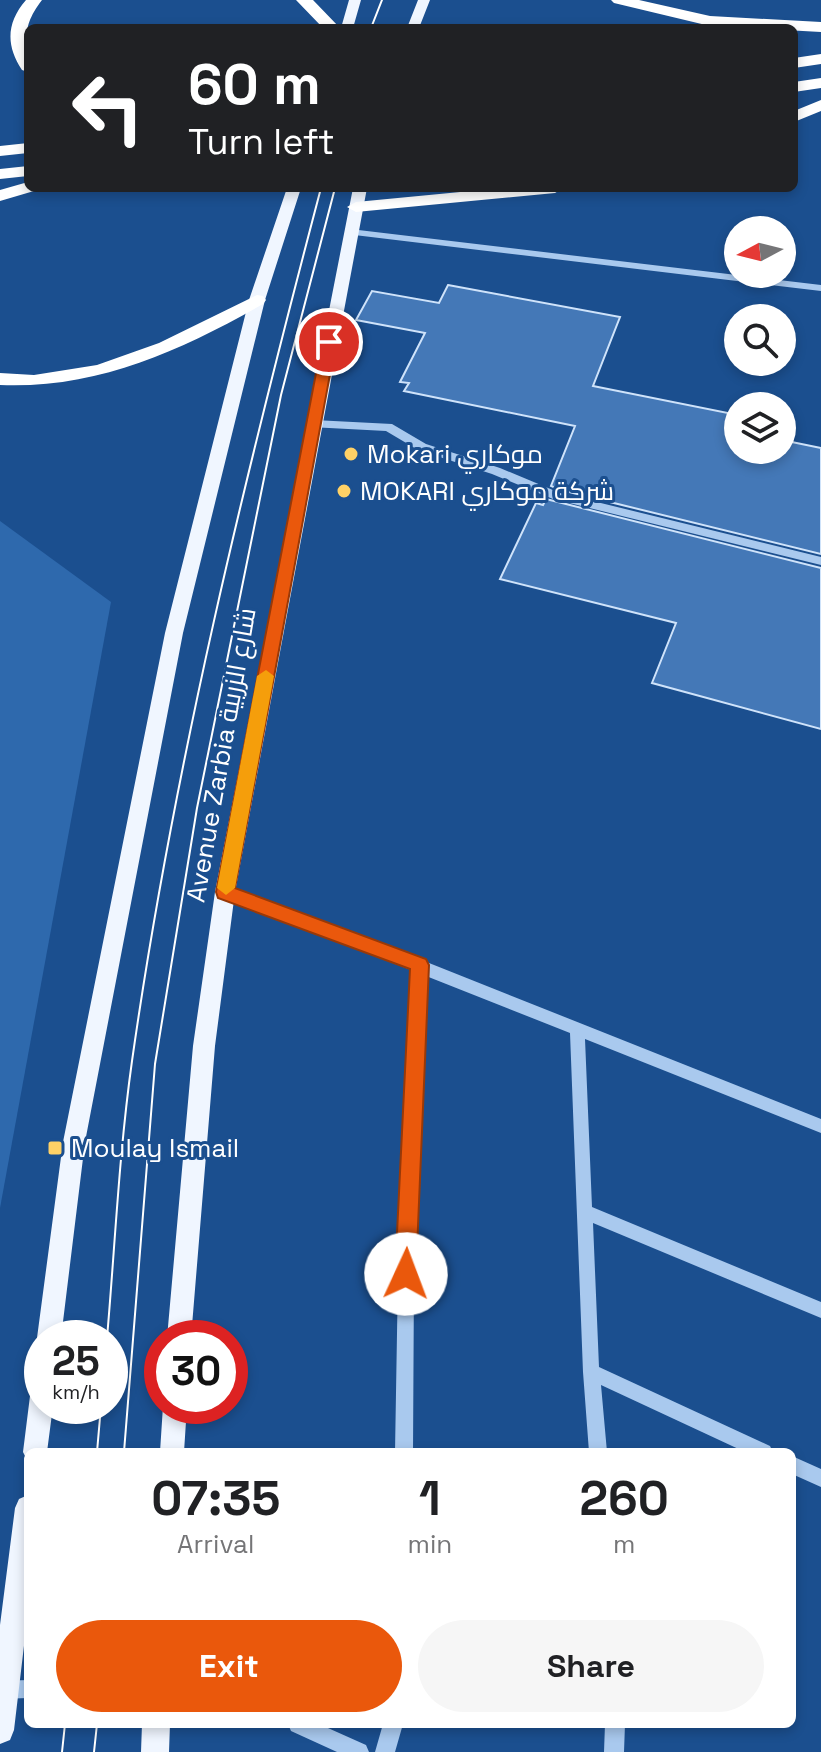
<!DOCTYPE html>
<html lang="en">
<head>
<meta charset="utf-8">
<style>
  body { margin:0; font-family:"Space Grotesk",Cairo,sans-serif; background:#f6f6f6; color:#202124; height:100vh; display:flex; flex-direction:column; font-size:30px; white-space:nowrap }
  * { box-sizing:border-box; margin:0 }
  p { font-size:26px; color:#757577 }
  .icon { flex:none; width:44px; height:44px; fill:none; stroke:currentColor; stroke-width:2; stroke-linecap:round; stroke-linejoin:round }
  .map { position:relative; flex:1; overflow:hidden }
  .sheet { position:absolute; left:24px; top:1448px; width:772px; height:280px; display:flex; flex-direction:column; background:#fff; border-radius:12px; box-shadow:0 4px 12px #0003 }
  .sheet>* { flex:none }
  .guide { position:absolute; left:24px; top:24px; width:774px; height:168px; border-radius:12px; box-shadow:0 4px 12px #0003; background:#202124; color:#fff; overflow:hidden }
  .needle { width:52px; rotate:263deg }
  .fabs { position:absolute; left:724px; top:216px; display:grid; gap:16px }
  .fabs a { display:grid; place-items:center; width:72px; height:72px; border-radius:50%; background:#fff; box-shadow:0 4px 12px #0003; font-size:40px }
  .speed { position:absolute; left:24px; top:1320px; display:flex; gap:16px; font-size:40px; font-weight:700; text-align:center }
  .speed>* { display:grid; place-content:center; width:104px; height:104px; border-radius:50%; background:#fff; box-shadow:0 4px 12px #0003; line-height:1 }
  .speed small { font-size:20px; font-weight:400 }
  .speed .limit { border:12px solid #d22; background:#fff; color:#111 }
  .pin { position:absolute; display:grid; place-items:center; width:68px; height:68px; color:#fff; margin:-34px; border:4px solid #fff; border-radius:50%; box-shadow:0 2px 8px #0007 }
  .me { position:absolute; width:88px; margin:-44px; rotate:2deg; stroke-linejoin:round; filter:drop-shadow(0 0 6px #0008) }
  .turn { display:flex; align-items:center; gap:28px; height:168px; padding:0 32px; font-size:36px }
  .turn .icon { width:104px; height:104px; stroke-width:2.5 }
  .turn b { display:block; font-size:56px; line-height:68px }
  .eta { display:flex; justify-content:space-evenly; align-items:center; height:136px; text-align:center }
  .eta b { font-size:48px; font-weight:700; line-height:56px }
  .button { display:flex; gap:16px; margin-top:auto; padding:16px 32px }
  .button a { flex:1; height:92px; border-radius:48px; background:#ea580c; color:#fff; font-size:32px; font-weight:700; line-height:92px; text-align:center }
  .button a+a { background:#f6f6f6; color:#202124 }
  .map>svg:first-child { display:block }
</style>
</head>
<body>
<div class="map">
<svg width="821" height="1752" viewBox="0 0 821 1752">
  <rect width="100%" height="100%" fill="#1b4f8f"/>
  <path fill="#2e69ad" d="M0,521L111,602L0,1208Z"/>
  <path fill="#4478b7" stroke="#cfe3fa" stroke-width="2" d="M448,285L620,317L593,386L738,415V450H782V440L821,448V554L561,490L551,486L575,426L404,391L409,383L400,382L425,333L356,320L372,291L439,303Z
    M546,499L821,568V729L652,683L676,623L500,579L536,503L543,505Z"/>
  <g fill="none" stroke-linecap="round" stroke-linejoin="round">
    <path fill="#a9c9ee" fill-rule="evenodd" d="M350,229L821,285V291L346,234L345,232Z
      M314,420L392,424L426,444L500,468L560,493L821,557V565L553,499L492,474L418,450L386,431L310,427V421Z
      M225,886L424,961L821,1119V1133L585,1039L592,1207L821,1302V1318L593,1223L599,1367L770,1446L773,1452H745L601,1385L607,1452H589L583,1372L570,1033L426,976L414,1274L413,1452H395L398,1274L411,970L220,896L218,892L220,888Z
      M792,1456L821,1469V1487L792,1474Z
      M28,1680V1698L0,1699V1681Z
      M288,1724H319L366,1745L369,1752H337L291,1731Z
      M383,1724H403L395,1752H375Z
      M605,1724H625L624,1752H604Z"/>
    <path fill="#f0f6ff" fill-rule="evenodd" d="M349,0H361L353,28H341Z
      M418,0H430L419,28H407Z
      M287,188H301L265,300L183,633L85,1142L61,1338H42V1347L37,1338L63,1142L165,633L249,300Z
      M353,188H367L235,892L215,1046L191,1338H167L193,1046L215,892Z
      M42,1384V1406H53L47,1452H28V1462L23,1452L30,1396L33,1388Z
      M163,1406H187L184,1452H160Z
      M28,1495V1612L14,1730L10,1740L0,1744V1625L15,1508L19,1499Z
      M142,1724H170L169,1752H141Z"/>
    <path fill="#fff" fill-rule="evenodd" d="M26,0H42C20,29 28,39 28,72L22,70C6,46 6,23 26,0Z
      M296,0H313L340,28H323Z
      M611,0H639L710,16L821,22V32L710,26L614,3Z
      M821,54V64L794,68V58Z
      M821,78V88L794,92V82Z
      M821,100V111L794,122V111Z
      M28,143V153L0,156V146Z
      M28,166V176L0,179V169Z
      M28,182V188H36L34,191L0,201V190Z
      M502,188H563L555,193L356,212L347,207L356,202Z
      M257,295L263,296L266,300L263,304C180,351 97,389 0,385V373L34,375L97,365L159,343Z"/>
    <path stroke="#fff" stroke-width="2" d="M371,28L382,0
      M107,1338C115,1246 119,1153 132,1061C174,766 245,476 321,188
      M97,1452L101,1406
      M124,1452L155,1064L197,808L281,395L335,188
      M62,1752L65,1724
      M94,1752L97,1724"/>
  </g>
  <path fill="#ea580c" stroke="#983908" stroke-width="2" d="M329,337L336,342L235,888L426,959L429,965L416,1274L413,1281L406,1284L398,1281L395,1274L410,969L218,898L216,892L322,342Z"/>
  <path fill="#f59e0b" d="M266,670L274,676L235,888L226,895L217,888L257,676Z"/>
  <g fill="#ffd166" stroke="#1b4f8f" stroke-width="3">
    <circle cx="351" cy="454" r="8"/>
    <circle cx="344" cy="491" r="8"/>
    <rect x="47" y="1140" width="16" height="16" rx="4"/>
  </g>
  <g text-anchor="middle" dominant-baseline="central" stroke-width="6" stroke-linejoin="round" paint-order="stroke">
    <g font-size="26" fill="#fff" stroke="#1b4f8f" text-anchor="start">
      <text x="367" y="454">Mokari موكاري</text>
      <text x="360" y="491">MOKARI شركة موكاري</text>
      <text x="71" y="1148">Moulay Ismail</text>
    </g>
    <g font-size="26" fill="#fff" stroke="#1b4f8f">
      <text transform="translate(221 755) rotate(-80)">Avenue Zarbia شارع الزربية</text>
    </g>
  </g>
</svg>
<div class="fabs">
<a><svg class="needle" viewBox="-14 -14 28 28"><path d="M0-13l5 13h-10z" fill="#e53935"/><path d="M0 13l5-13h-10z" fill="#757577"/></svg></a>
<a><svg class="icon" aria-label="search" viewBox="0 0 24 24"><circle cx="10" cy="10" r="6"/><path d="M15 15l6 6"/></svg></a>
<a><svg class="icon" aria-label="layers" viewBox="0 0 24 24"><path d="M12 4l9 5-9 5-9-5zM3 14l9 5 9-5"/></svg></a>
</div>
<div class="speed"><div>25<small>km/h</small></div><div class="limit">30</div></div>
<div class="pin" style="left:329px;top:342px;background:#d93025"><svg class="icon" aria-label="arrive" viewBox="0 0 24 24"><path d="M6 21V4h12l-3 4 3 4H6"/></svg></div>
<svg class="me" style="left:406px;top:1274px" viewBox="-20 -20 40 40"><circle r="19" fill="#fff"/><path d="M0-13L10 11 0 6-10 11z" fill="#ea580c"/></svg>
<div class="guide">
<div class="turn"><svg class="icon" aria-label="left" viewBox="0 0 24 24"><path d="M17 20v-9H6M10 6l-5 5 5 5"/></svg><div><b>60 m</b>Turn left</div></div>
</div>
<section class="sheet">
<div class="eta">
<div><b>07:35</b><p>Arrival</p></div>
<div><b>1</b><p>min</p></div>
<div><b>260</b><p>m</p></div>
</div>
<div class="button"><a>Exit</a><a>Share</a></div>
</section>
</div>
</body>
</html>
